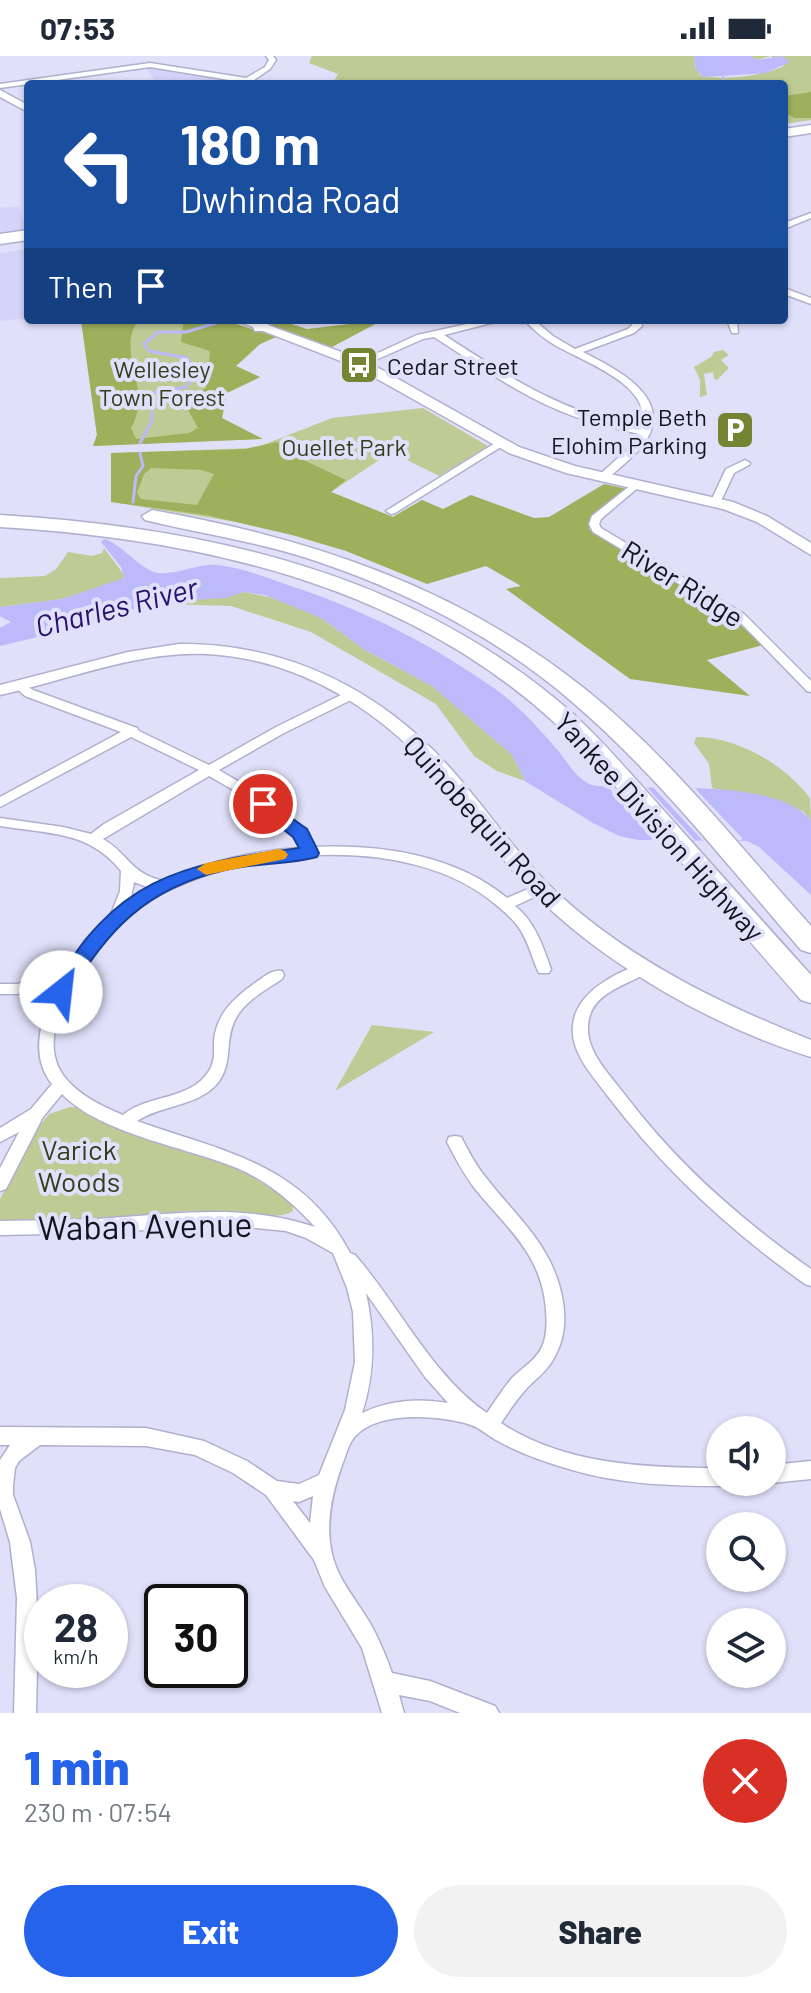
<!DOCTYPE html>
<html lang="en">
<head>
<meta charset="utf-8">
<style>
  body { margin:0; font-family:Barlow,sans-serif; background:#f2f2f3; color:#1f2937; height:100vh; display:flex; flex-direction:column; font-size:30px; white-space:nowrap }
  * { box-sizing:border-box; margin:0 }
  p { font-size:26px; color:#747a83 }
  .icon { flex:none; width:44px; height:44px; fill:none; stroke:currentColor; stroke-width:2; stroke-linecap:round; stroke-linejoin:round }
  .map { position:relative; height:1657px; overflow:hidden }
  .sheet { display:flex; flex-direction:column; background:#fff; flex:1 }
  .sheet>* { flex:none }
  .guide { position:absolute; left:24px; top:24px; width:764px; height:244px; border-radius:8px; box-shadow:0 2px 6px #0004; background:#1a4fa0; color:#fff; overflow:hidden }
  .fabs { position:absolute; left:706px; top:1360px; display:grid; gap:16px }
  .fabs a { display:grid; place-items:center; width:80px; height:80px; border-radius:50%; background:#fff; box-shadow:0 2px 6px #0004; font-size:40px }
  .speed { position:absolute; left:24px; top:1528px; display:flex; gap:16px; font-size:40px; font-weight:700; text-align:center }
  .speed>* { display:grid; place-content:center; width:104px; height:104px; border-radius:50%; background:#fff; box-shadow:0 2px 6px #0004; line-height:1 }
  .speed small { font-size:20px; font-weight:400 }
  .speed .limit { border:4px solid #111; border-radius:12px; background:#fff; color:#111 }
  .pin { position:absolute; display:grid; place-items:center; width:68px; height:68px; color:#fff; margin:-34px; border:4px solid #fff; border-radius:50%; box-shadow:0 2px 8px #0007 }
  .me { position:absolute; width:88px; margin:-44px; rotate:29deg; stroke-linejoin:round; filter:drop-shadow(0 0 6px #0008) }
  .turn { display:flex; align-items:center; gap:28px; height:168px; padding:0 24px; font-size:36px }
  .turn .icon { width:104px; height:104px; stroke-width:2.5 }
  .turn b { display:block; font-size:56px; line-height:68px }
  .then { display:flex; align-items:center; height:76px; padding:0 24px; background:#0003; gap:16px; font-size:30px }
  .round { display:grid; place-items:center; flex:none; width:84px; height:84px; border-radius:42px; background:#f2f2f3 }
  .head { display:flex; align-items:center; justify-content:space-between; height:136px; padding:0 24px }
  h1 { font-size:48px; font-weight:800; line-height:60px; color:#2563eb }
  .button { display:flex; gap:16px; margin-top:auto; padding:16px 24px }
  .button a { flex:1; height:92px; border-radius:48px; background:#2563eb; color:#fff; font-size:32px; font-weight:800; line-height:92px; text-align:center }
  .button a+a { background:#f2f2f3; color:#1f2937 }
  .status { display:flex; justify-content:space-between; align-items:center; height:56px; padding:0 40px; background:#fff; direction:ltr }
  .status svg { height:22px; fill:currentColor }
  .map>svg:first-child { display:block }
</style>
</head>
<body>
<div class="status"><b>07:53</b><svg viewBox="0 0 49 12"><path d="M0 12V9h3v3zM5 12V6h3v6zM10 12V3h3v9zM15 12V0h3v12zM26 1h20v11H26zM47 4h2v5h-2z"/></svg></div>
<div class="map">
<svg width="811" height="1657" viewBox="0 0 811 1657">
  <rect width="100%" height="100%" fill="#e0e0fa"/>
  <path fill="#d4d4fa" d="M145,11H154L258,28H157Z
    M18,150L28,175L0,180V152Z
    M28,193V262L0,265V197Z"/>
  <path fill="#becb94" d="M312,0H694L695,11L701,20C726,24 760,21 784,10L771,0L757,4L750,0H811V64L784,68V28H332L338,18L309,7Z
    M81,264H224L276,281L260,288L236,310L260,321L227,337L222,362L263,383L93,390L97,379Z
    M723,294L729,299L721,304L729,312L717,324L714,323L713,316L704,318L707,339L700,341V324L694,311L711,301L714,296Z
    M423,352L488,390L439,420L391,396L331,436L393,461L422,444L480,470L237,466L111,446V397L255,392L332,362Z
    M104,492L125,520L121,524L62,543L0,551V522L45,520L56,513L68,496L92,500L102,497Z
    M244,536L275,542L321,562L365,594L432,630L512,699L525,725L497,715L474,700L436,648L311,576L231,550L159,548C187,543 216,543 244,536Z
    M696,681C738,681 785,709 810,742L811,764L803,755L712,732L709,708L694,687Z
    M372,969L434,976L335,1035Z
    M70,1051H78L240,1113L292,1146L293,1155C279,1166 228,1156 209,1155C139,1154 69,1171 0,1164V1143L38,1072L49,1058Z"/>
  <path fill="#9eb05b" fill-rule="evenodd" d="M811,36V62H795L784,56V40Z
    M81,264H139C114,294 154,333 131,372L136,383L189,377L198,372L183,345L206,332L210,295L181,286L184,264H224L276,281L260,288L236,310L260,321L227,337L222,362L263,383L93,390L97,379Z
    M266,264H279L307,273L383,264L332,291L273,270Z
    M277,386L293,399L346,424L331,436L393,461L422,444L443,453L471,439L534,462L549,461L604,428L628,433L590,463L589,473L729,559L763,589L707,604L750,640L630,623L506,533L521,530L486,510L427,528L346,495L292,479L206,459L111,446V397L245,393ZM151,412L202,414L214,418L197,449L141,443L137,437L144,418Z"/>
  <path fill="#bcbafb" d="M694,0H750L757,4L782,0L790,6L766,17L703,21L696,14Z
    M104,483C118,485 142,515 158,517C178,519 198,507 218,509C242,512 265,521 288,529C364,554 432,588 498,635C518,650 538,671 554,690C567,704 573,720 591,729C646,737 773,719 811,764V839L759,791L747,785L638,784L619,780L593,767L525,725L512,699L432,630L365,594L321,562L265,539L244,536L226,542L176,545L120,556L71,573L0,590V572L11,566L0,560V551L62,543L124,522L121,511L101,486Z"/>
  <path fill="#e0e0fa" d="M612,727H643L695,784L656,787L606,729Z
    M690,727L743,783L729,788L705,787L650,728Z"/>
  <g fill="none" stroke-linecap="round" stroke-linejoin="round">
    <path stroke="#bcbafb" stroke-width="2" d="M723,21V28"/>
    <path stroke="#bcbafb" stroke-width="3" d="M140,387L152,365L151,340L155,336L186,331L195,316L187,302L149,295L144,288L158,276H186L216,267
      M133,446L136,420L143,410L140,397"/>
    <defs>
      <path id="street" d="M266,0H273L276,4L270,13L254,24L271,28H254L150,11L0,32V28L150,7L246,22L265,11L269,4Z
        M811,157V162L784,173V167Z
        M784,232L811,242V248L784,238Z
        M485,264H503L444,279C512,323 559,355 641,372C656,329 581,305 553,288C543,282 533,273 524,264H534L553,280L575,293L628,273L632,269L631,264H641L642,270L634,277L583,296C618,314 677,343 643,389C633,402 619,412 607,423H599V419L626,395L639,378C609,371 579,364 551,351C509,332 472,305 434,281L423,283L362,310L354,308L417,279Z
        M727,264H737L738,277H732Z
        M500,384L505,387L504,389L395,457L391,458L386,455Z
        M745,404L750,407L749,409L734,417L720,447H712L711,445L726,413Z
        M636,425L641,428L640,430L601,463L599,468L601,472L744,558L811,625V636L807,635L736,562L593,476L589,468L592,460Z
        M20,626L33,634L137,672L139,675L209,709L276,671L347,636H355L357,639L355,642L284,677L219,714C252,734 297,756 315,791C381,788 455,799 507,842L540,828L547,833L545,836L515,850C535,866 543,890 551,913L549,917H539L537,913C531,898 527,882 517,869C511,861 503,855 495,848C410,776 242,790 150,844C107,869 26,967 63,1019C77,1038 101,1050 123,1059C148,1038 190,1045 209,1015C215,1006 214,995 214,985C216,958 235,941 255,927C264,921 271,913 282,915L284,919L282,923C266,934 244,945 235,964C224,985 234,1009 216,1029C195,1051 161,1049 137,1065C224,1096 303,1107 350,1197L355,1199C399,1249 432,1320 487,1357C495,1345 503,1333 512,1322C522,1312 536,1304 542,1291C547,1280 547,1266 546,1254C542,1199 508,1173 476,1134C464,1119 456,1103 447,1086L449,1081L455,1080L461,1081C469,1096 476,1110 487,1123C520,1165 554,1191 563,1246C566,1265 564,1284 555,1300C549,1313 537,1322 527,1332C517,1343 509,1355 501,1367C564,1409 648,1412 720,1412V1426H727L720,1430C670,1430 618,1428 569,1413C544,1406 519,1397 496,1384C487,1379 480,1372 471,1369C440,1359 371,1353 351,1386C347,1393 345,1402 342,1409C332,1437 325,1468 332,1498C338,1524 357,1545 370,1567C379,1583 386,1600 392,1617L430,1625L495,1650L499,1657H460L430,1645L399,1639L404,1657H382L362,1592L325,1531L314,1504L266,1439L233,1417L195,1399L146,1390L40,1389L19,1405L15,1412L13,1429V1439L30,1486L35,1514L38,1569L36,1657H14L17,1542L10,1486L0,1453V1404L10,1389H0V1371L146,1372L204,1385L247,1405L277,1425L299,1428L319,1419L345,1354L355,1306L353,1256L347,1232L333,1197L306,1182L286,1175L226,1169L97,1177L0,1179V1165C37,1164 75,1165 112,1162C182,1157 248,1148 315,1171C293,1147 268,1125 237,1112C186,1091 101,1078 62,1038L43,1061L6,1133L0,1135V1112L19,1076L0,1086V1072L31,1053L52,1028C29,999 41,960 57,930L17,938H0V928H17L63,918L85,884L111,858L120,835L121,815C88,774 48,778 0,770V762L63,771L91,778L104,768L199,714L131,681L0,751V741L121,676L25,640L14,630ZM209,720C237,736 288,763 301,792C255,794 206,806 164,825C130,818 129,798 103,783ZM134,826L150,832L131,842ZM366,1237L425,1321L448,1347C419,1342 389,1344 362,1357C375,1317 375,1278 366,1237ZM313,1440L310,1467L293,1445L299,1446Z
        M642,908L647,909L649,913L647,917C628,928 597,936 590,959C580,991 608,1016 625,1039C677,1108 741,1164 811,1213V1230L805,1228C729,1174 663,1113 607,1039C592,1019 570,996 573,969C576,937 614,917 642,908Z
        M811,1405V1423L772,1427L770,1426H772V1409Z"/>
      <path id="secondary" d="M0,34L28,49V56L0,41Z
        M235,264H254L366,305L519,391L575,410L733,446L767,460L811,487V499L757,466L723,453L566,417L509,397L356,311Z
        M179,588C290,587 387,637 458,721C494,763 524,808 565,844C636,907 723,949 811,984V1001C716,972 607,910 536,840C502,806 475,765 444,728C385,657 302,603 207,598C136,595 68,624 0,639V629L128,596Z"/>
      <path id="highway" d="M811,69V77L784,81V73Z
        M28,174V184L0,188V178Z
        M249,264H265L270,271L267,275H255Z
        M152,454C310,482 458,531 585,633C670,701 738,789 811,870V897L801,894C727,809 657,718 570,644C496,581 408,536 316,505C260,486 202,478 145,464L142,460Z
        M0,459C205,471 412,517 571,656C605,687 635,723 666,757C714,811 762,865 811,919V947L801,944C750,886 700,828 650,770C619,735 590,699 555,667C403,528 200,483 0,471Z"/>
    </defs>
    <use href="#street" stroke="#b0b0ce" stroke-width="3"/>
    <use href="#secondary" stroke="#b0b0ce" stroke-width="3"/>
    <use href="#highway" stroke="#b0b0ce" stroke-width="3"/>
    <use href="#street" fill="#fff" fill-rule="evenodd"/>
    <use href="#secondary" fill="#fff" fill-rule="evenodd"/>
    <use href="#highway" fill="#fff" fill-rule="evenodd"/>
  </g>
  <path fill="#2563eb" stroke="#184099" stroke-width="2" d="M263,742L307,773L319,797L317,801C287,809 255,807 225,814C147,832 106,874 68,941H54L51,936C114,823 178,808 299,792L293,781L256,752L254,748Z"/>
  <path fill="#f59e0b" d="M279,793L285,795L288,799L285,803L206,819L197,813L206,807Z"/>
  <defs>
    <symbol id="bus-square" viewBox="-11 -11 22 22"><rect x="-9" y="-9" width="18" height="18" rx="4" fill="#748433" stroke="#e0e0fa"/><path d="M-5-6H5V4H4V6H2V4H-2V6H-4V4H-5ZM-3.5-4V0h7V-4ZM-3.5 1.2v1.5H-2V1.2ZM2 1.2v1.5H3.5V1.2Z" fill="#fff"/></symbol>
    <symbol id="parking-square" viewBox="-11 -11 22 22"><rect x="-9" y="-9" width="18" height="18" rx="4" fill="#748433" stroke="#e0e0fa"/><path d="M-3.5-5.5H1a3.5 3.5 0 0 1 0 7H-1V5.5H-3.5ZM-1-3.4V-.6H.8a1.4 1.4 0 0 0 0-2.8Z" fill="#fff"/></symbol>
  </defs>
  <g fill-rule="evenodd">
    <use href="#bus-square" x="337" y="287" width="44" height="44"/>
    <use href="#parking-square" x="713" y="352" width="44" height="44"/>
  </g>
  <g text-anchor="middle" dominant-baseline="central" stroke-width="8" stroke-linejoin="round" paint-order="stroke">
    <g font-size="24" fill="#14141f" stroke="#e0e0fa" text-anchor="start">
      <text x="387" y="309">Cedar Street</text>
      <text x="707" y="360" text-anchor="end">Temple Beth<tspan x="707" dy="28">Elohim Parking</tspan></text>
    </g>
    <g font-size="24" fill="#353c18" stroke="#e0e0fa">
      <text x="162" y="312">Wellesley<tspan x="162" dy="28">Town Forest</tspan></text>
      <text x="344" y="390">Ouellet Park</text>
    </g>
    <g font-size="28" fill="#14141f" stroke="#e0e0fa">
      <text transform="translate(683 527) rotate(32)">River Ridge</text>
      <text transform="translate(483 765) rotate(48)">Quinobequin Road</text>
      <text transform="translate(660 770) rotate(48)">Yankee Division Highway</text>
    </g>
    <g font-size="28" fill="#353c18" stroke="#e0e0fa">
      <text x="79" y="1093">Varick<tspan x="79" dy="32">Woods</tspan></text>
    </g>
    <g font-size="30" font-style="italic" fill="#29116c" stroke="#e0e0fa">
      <text transform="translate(116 550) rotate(-14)">Charles River</text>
    </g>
    <g font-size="34" fill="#14141f" stroke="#e0e0fa">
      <text transform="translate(145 1169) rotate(-1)">Waban Avenue</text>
    </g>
  </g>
</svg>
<div class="fabs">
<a><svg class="icon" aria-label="sound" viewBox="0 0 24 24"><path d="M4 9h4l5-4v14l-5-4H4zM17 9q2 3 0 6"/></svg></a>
<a><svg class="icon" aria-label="search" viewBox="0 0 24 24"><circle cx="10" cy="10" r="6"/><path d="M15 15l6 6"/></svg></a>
<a><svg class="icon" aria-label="layers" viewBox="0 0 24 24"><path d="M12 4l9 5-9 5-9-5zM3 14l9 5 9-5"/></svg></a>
</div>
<div class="speed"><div>28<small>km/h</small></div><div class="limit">30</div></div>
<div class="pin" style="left:263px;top:748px;background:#d93025"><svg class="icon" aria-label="arrive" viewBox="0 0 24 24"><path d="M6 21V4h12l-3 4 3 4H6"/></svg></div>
<svg class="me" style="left:61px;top:936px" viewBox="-20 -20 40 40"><circle r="19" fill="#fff"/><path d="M0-13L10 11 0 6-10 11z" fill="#2563eb"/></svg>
<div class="guide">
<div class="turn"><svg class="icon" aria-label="left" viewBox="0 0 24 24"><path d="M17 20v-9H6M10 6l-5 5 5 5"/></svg><div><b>180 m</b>Dwhinda Road</div></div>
<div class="then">Then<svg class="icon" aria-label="arrive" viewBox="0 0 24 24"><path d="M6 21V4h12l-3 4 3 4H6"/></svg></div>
</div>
</div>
<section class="sheet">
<div class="head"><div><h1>1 min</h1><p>230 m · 07:54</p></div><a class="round" style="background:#d93025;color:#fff"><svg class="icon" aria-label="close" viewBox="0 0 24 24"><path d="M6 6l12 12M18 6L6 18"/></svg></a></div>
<div class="button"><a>Exit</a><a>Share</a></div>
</section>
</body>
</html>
